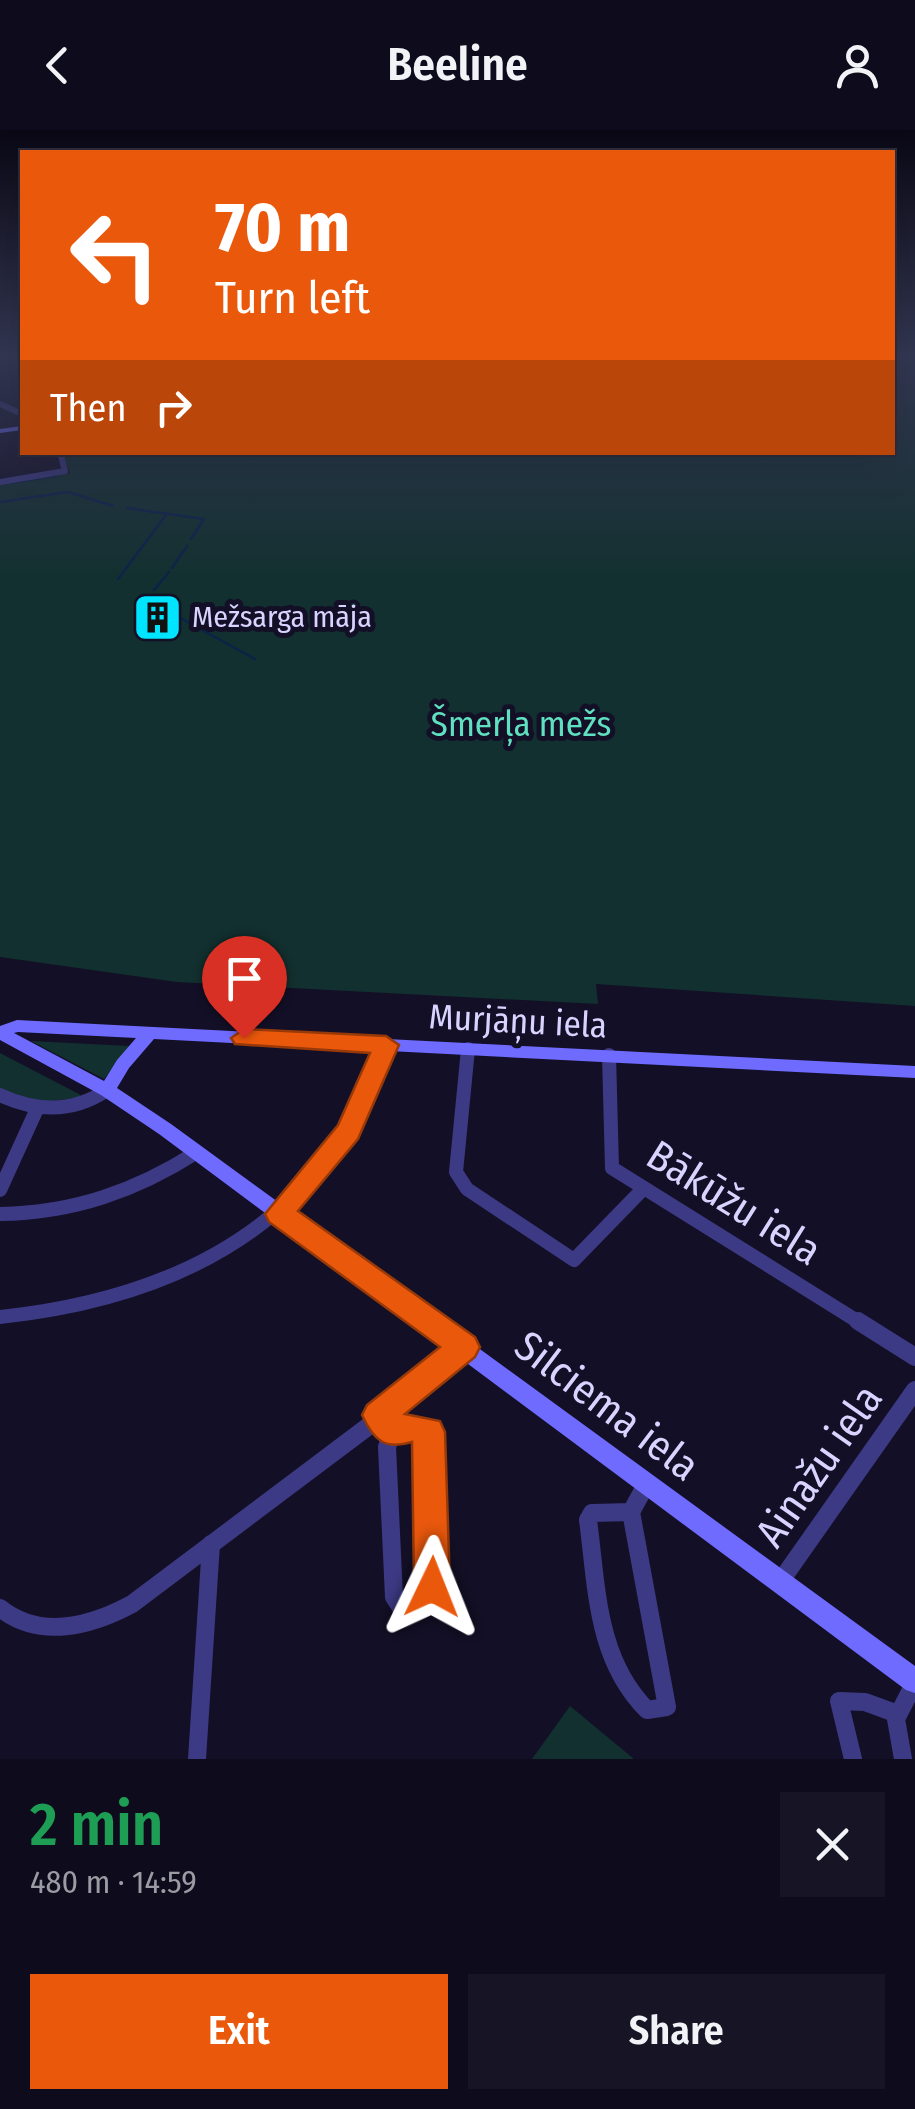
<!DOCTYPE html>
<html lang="en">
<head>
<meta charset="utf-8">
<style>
  body { margin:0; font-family:"Fira Sans Condensed",sans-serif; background:#171425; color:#f1f3f6; height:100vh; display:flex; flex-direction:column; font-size:38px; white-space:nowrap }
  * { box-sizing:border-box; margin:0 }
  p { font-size:32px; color:#9b9ba3 }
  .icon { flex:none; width:55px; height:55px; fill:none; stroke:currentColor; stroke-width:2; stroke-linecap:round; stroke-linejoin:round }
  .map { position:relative; height:1629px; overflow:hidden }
  .details { display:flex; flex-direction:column; background:#0e0b1c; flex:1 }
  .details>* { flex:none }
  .banner { position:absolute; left:20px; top:20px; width:875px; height:305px; border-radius:0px; box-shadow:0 10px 40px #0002,0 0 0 2px #2e2b3b; background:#ea580c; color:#fff; overflow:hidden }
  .pin { position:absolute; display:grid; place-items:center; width:85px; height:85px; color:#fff; margin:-102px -42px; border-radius:50% 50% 50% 0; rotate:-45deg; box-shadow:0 0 10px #0007 }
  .pin .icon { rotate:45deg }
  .me { position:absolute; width:110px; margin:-55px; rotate:2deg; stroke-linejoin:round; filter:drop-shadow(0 0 8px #0008) }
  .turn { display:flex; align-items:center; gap:35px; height:210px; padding:0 30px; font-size:45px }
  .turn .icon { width:130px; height:130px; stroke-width:2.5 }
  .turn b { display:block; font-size:70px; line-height:85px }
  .then { display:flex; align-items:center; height:95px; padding:0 30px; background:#0003; gap:20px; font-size:38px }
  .round { display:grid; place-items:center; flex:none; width:105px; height:105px; border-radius:0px; background:#171425 }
  .head { display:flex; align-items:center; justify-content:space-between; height:170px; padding:0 30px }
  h1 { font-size:60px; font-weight:600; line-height:75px; color:#1e9e55 }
  .primary-button { display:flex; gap:20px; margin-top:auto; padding:20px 30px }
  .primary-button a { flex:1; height:115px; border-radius:0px; background:#ea580c; color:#fff; font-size:40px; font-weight:600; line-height:115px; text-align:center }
  .primary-button a+a { background:#171425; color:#f1f3f6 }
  header { display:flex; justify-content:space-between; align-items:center; height:130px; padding:0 30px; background:#0e0b1c; font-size:45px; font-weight:600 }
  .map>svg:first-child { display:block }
</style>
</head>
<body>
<header><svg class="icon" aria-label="back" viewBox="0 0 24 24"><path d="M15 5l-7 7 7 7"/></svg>Beeline<svg class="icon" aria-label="person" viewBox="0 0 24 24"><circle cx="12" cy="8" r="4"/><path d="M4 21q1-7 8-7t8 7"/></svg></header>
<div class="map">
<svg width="915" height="1629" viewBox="0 0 915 1629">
  <rect width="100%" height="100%" fill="#130f26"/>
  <path fill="#12302f" d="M893,225H915V876L596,854L598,874L177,852L0,827V354L70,343L61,322H892Z
    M31,911L130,916L104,949Z
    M0,923L79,964L82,967L30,974L0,959Z
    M570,1576L634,1629H532Z"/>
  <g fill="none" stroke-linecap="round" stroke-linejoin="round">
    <path stroke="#0c2248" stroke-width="2.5" d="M11,353L56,346
      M0,372L68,362L113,376
      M127,378L204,389L191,409
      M172,438L187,416
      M118,449L166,385
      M154,460L169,442
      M152,465L148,471L153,473
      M162,478L255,529"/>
    <path stroke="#3d3a85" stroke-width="6" d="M0,274L22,284
      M0,352L65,341L60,322"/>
    <path stroke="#3d3a85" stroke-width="14" d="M468,919L456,1042L467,1059L574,1130L642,1060
      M609,925L612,1038L862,1194
      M0,965C37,982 73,983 107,960
      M0,1060L36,981
      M0,1084C73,1083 136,1061 197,1022
      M0,1187C178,1168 326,1093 386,915"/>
    <path stroke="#3d3a85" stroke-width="18" d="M858,1191L915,1227
      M378,1285L392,1302
      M413,1297L429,1302L435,1442L432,1457L418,1478H401L394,1467L387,1317L392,1302Z
      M631,1382L667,1577L647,1580C596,1529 597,1457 588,1390L592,1383Z
      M631,1382L647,1353
      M780,1452L915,1260
      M0,1478C40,1510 91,1496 132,1474L386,1283L464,1217
      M197,1629L211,1414
      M853,1629L839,1571L865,1572L895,1583
      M903,1629L896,1589L915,1552"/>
    <path fill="#6f6bff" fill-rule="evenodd" d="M22,296V300L0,303V299Z
      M17,890L915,936V948L154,909L129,938L117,958L171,994L915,1536V1563L906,1560L159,1004L101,965L0,910V896ZM18,902L136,908L117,930L104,951L14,903Z"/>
  </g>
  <linearGradient id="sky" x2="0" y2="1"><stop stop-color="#0a0815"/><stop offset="0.5" stop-color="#333752"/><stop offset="1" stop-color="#333752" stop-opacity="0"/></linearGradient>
  <rect width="915" height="453" fill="url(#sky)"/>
  <path fill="#ea580c" stroke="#983908" stroke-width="2.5" d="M244,899L386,906L399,915L358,1009L298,1081L475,1207L480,1217L475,1227L405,1284L440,1291L445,1302L450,1457L445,1470L432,1475L420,1470L414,1457L412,1312C385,1320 374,1311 362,1285L367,1275L440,1217L269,1092L265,1084L338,995L370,923L235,914L231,908Z"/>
  <defs>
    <symbol id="building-square" viewBox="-11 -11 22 22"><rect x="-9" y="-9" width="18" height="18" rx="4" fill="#00e5ff" stroke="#130f26"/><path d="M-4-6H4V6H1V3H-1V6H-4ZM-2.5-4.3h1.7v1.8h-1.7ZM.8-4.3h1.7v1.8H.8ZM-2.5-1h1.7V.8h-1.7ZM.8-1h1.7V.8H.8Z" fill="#111"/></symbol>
  </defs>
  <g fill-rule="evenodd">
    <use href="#building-square" x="130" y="460" width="55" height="55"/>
  </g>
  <g text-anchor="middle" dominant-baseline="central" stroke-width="10" stroke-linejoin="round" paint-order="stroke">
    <g font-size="30" fill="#d9d4ff" stroke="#130f26" text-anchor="start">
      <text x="192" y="487">Mežsarga māja</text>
    </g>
    <g font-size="35" fill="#5fe0c0" stroke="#130f26">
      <text x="521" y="594">Šmerļa mežs</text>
    </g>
    <g font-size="35" fill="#d9d4ff" stroke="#130f26">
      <text transform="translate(518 891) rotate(3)">Murjāņu iela</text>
    </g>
    <g font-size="42" fill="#d9d4ff" stroke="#130f26">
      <text transform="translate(734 1073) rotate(32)">Bākūžu iela</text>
      <text transform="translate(607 1276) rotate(37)">Silciema iela</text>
      <text transform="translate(819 1336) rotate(-55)">Ainažu iela</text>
    </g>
  </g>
</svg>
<div class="pin" style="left:244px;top:908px;background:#d93025"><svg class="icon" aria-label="arrive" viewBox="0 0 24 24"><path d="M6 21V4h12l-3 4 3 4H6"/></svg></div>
<svg class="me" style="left:432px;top:1457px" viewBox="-20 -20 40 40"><path d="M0-17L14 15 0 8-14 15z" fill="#ea580c" stroke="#fff" stroke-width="4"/></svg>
<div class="banner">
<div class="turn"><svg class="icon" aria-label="left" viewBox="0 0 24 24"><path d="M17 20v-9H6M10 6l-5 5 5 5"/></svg><div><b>70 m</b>Turn left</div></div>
<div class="then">Then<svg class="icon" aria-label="right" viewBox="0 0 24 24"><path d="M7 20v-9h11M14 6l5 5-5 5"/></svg></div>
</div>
</div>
<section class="details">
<div class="head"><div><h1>2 min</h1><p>480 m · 14:59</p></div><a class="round"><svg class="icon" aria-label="close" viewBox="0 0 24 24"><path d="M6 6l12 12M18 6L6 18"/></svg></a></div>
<div class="primary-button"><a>Exit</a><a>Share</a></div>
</section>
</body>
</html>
